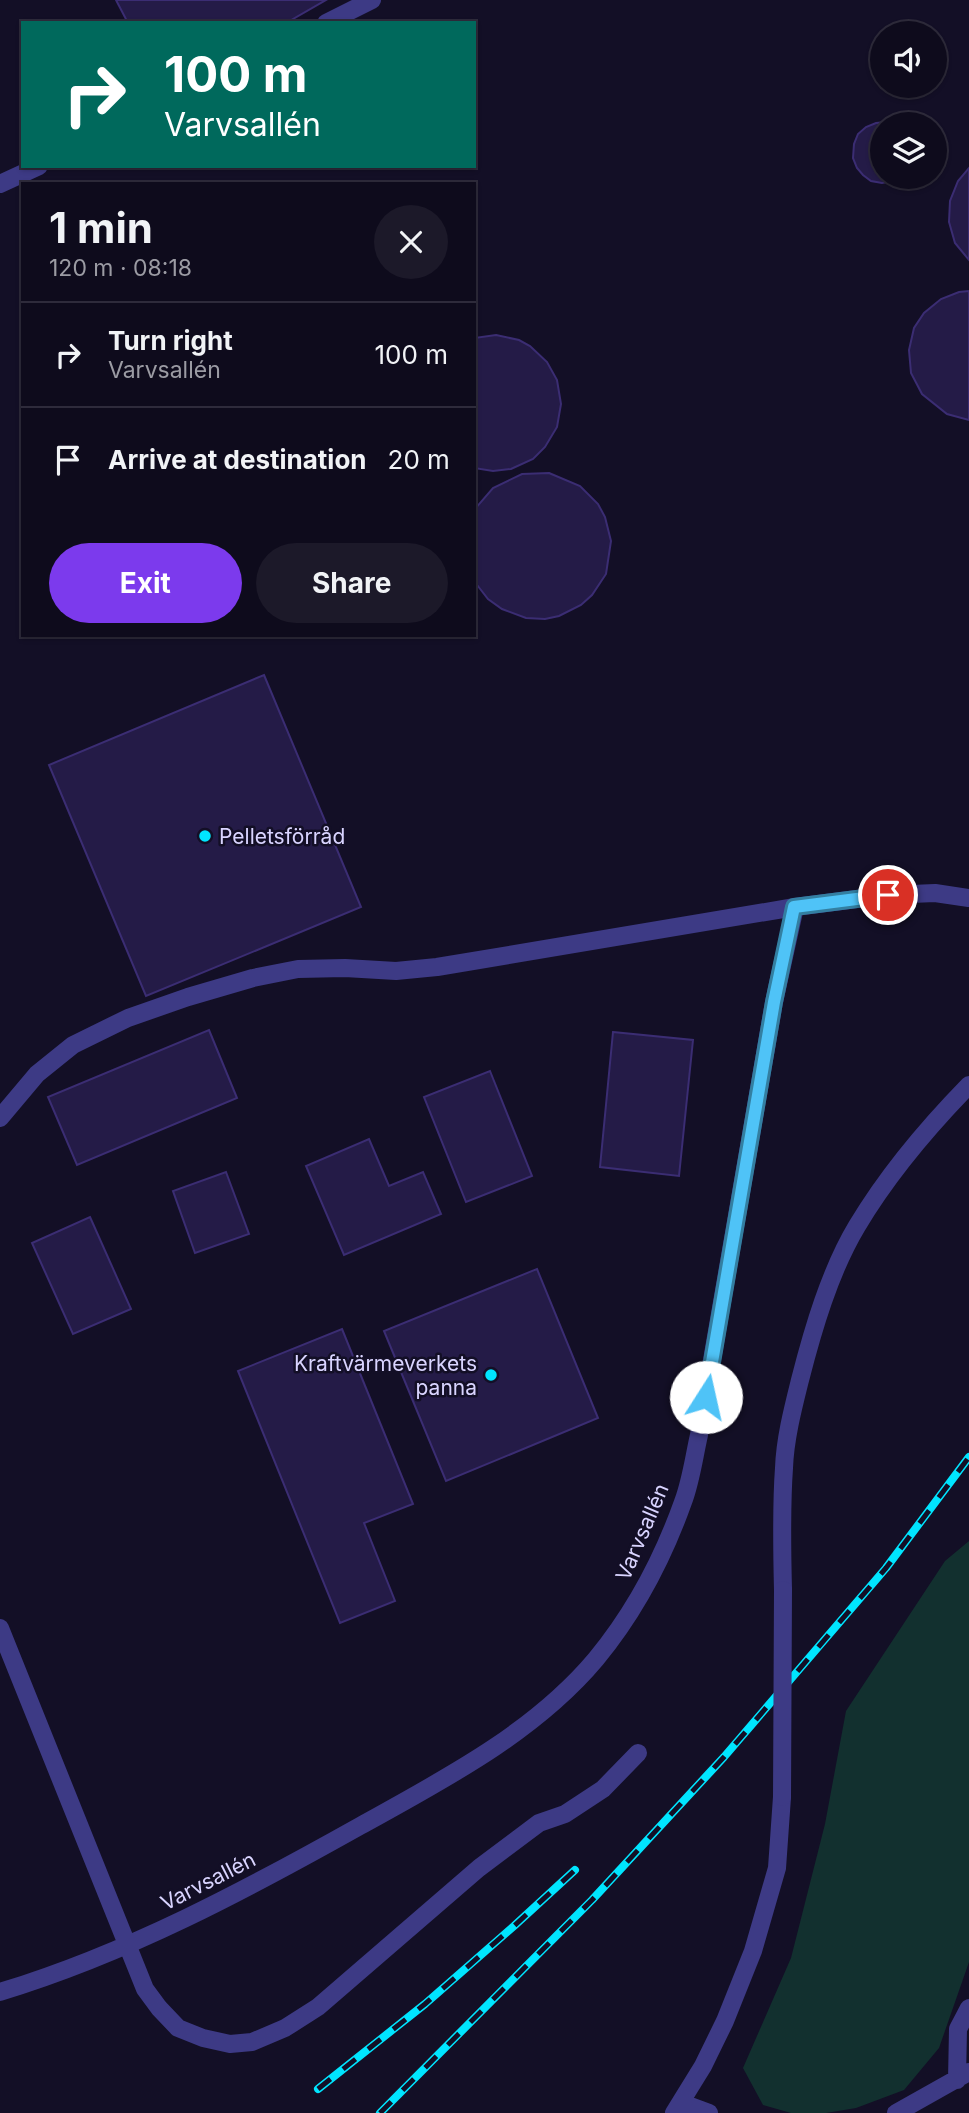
<!DOCTYPE html>
<html lang="en">
<head>
<meta charset="utf-8">
<style>
  body { margin:0; font-family:Inter,sans-serif; background:#1c1929; color:#f1f3f6; height:100vh; display:flex; flex-direction:column; font-size:26px; white-space:nowrap }
  * { box-sizing:border-box; margin:0 }
  p { font-size:23px; color:#9b9ba3 }
  .icon { flex:none; width:38px; height:38px; fill:none; stroke:currentColor; stroke-width:2; stroke-linecap:round; stroke-linejoin:round }
  .map { position:relative; flex:1; overflow:hidden }
  .side { position:absolute; left:21px; top:182px; width:455px; height:455px; display:flex; flex-direction:column; background:#0e0b1c; border-radius:0px; box-shadow:0 2px 5px #0004,0 0 0 2px #2e2b3b }
  .side>* { flex:none }
  .hud { position:absolute; left:21px; top:21px; width:455px; height:147px; border-radius:0px; box-shadow:0 2px 5px #0004,0 0 0 2px #2e2b3b; background:#00695c; color:#fff; overflow:hidden }
  .tools { position:absolute; left:870px; top:21px; display:grid; gap:14px }
  .tools a { display:grid; place-items:center; width:77px; height:77px; border-radius:50%; background:#0e0b1c; box-shadow:0 2px 5px #0004,0 0 0 2px #2e2b3b; font-size:35px }
  .pin { position:absolute; display:grid; place-items:center; width:60px; height:60px; color:#fff; margin:-30px; border:4px solid #fff; border-radius:50%; box-shadow:0 2px 7px #0007 }
  .me { position:absolute; width:77px; margin:-38px; rotate:10deg; stroke-linejoin:round; filter:drop-shadow(0 0 5px #0008) }
  .turn { display:flex; align-items:center; gap:24px; height:147px; padding:0 28px; font-size:32px }
  .turn .icon { width:91px; height:91px; stroke-width:2.5 }
  .turn b { display:block; font-size:49px; line-height:60px }
  .round { display:grid; place-items:center; flex:none; width:74px; height:74px; border-radius:37px; background:#1c1929 }
  .headline { display:flex; align-items:center; justify-content:space-between; height:119px; padding:0 28px }
  h1 { font-size:42px; font-weight:700; line-height:52px }
  .primary-button { display:flex; gap:14px; margin-top:auto; padding:14px 28px }
  .primary-button a { flex:1; height:80px; border-radius:42px; background:#7c3aed; color:#fff; font-size:28px; font-weight:700; line-height:80px; text-align:center }
  .primary-button a+a { background:#1c1929; color:#f1f3f6 }
  ul { padding:0; list-style:none }
  li { display:flex; align-items:center; gap:21px; height:105px; padding:0 28px; border-top:2px solid #2e2b3b }
  li div { flex:1 }
  li b { display:block; font-size:26px }
  li em { font-style:normal }
  .map>svg:first-child { display:block }
</style>
</head>
<body>
<div class="map">
<svg width="969" height="2113" viewBox="0 0 969 2113">
  <rect width="100%" height="100%" fill="#130f26"/>
  <path fill="#12302f" d="M969,1541V1962L939,2048L904,2090L856,2108L826,2113H791L763,2105L743,2068L791,1958L825,1824L846,1711L945,1561Z"/>
  <path fill="#241b47" stroke="#3b2d73" stroke-width="2" d="M116,0H326L286,23H128Z
    M886,122L894,124H882V177H901L897,180L882,183L871,181L863,175L857,168L853,158L854,144L858,134L866,127L876,123Z
    M969,168V260L955,243L949,222L950,201L958,181Z
    M969,291V420L947,414L922,394L911,373L909,350L914,328L924,313L941,299L959,292Z
    M496,335L519,340L530,346L547,362L557,380L561,404L557,427L545,447L533,459L511,469L493,471L474,468V338Z
    M549,473L580,486L598,504L605,517L611,541L606,574L592,595L581,605L559,616L545,619L526,618L502,609L488,599L474,581V510L493,488L522,474Z
    M264,675L361,907L146,996L49,765Z
    M209,1030L237,1098L77,1165L48,1097Z
    M613,1032L693,1040L679,1176L600,1167Z
    M490,1071L532,1176L466,1202L424,1097Z
    M369,1139L389,1186L423,1172L441,1214L344,1255L306,1166Z
    M226,1172L249,1234L195,1253L173,1191Z
    M90,1217L131,1309L73,1334L32,1243Z
    M537,1269L598,1418L446,1481L384,1331Z
    M342,1329L413,1504L364,1523L395,1601L340,1623L238,1371Z"/>
  <g fill="none" stroke-linecap="round" stroke-linejoin="round">
    <path stroke="#3d3a85" stroke-width="18" d="M326,23L372,0
      M0,184L39,166
      M0,1118L37,1074L73,1045L128,1018L188,997L253,978L298,969L345,968L396,971L437,967L795,907
      M783,1590C782,1550 781,1509 784,1468C785,1439 793,1408 800,1380C813,1329 830,1271 857,1226C888,1174 927,1128 969,1085
      M0,1628L145,1989L159,2008L178,2028L203,2038L230,2044L252,2042L285,2028L318,2007L479,1868L539,1823L565,1814L603,1789L638,1753
      M0,1992C128,1953 244,1891 360,1826C443,1780 534,1733 596,1659C634,1613 663,1558 683,1502C691,1481 694,1457 699,1435L774,1002L795,907L888,895L935,893L969,898
      M957,2080L958,2029L969,2008
      M682,2103L709,2113
      M674,2113L703,2066L725,2021L753,1951L777,1868L782,1797
      M896,2113L969,2072"/>
    <defs>
      <path id="rail" d="M318,2089L425,2004L514,1926L575,1870
        M380,2113L592,1900L724,1757L886,1568L969,1457"/>
    </defs>
    <use href="#rail" stroke="#00e5ff" stroke-width="8"/>
    <use href="#rail" stroke="#130f26" stroke-width="5" stroke-dasharray="16" stroke-linecap="butt"/>
    <path stroke="#3d3a85" stroke-width="18" d="M782,1797L783,1590"/>
  </g>
  <g fill="none" stroke-linecap="round" stroke-linejoin="round">
    <defs>
      <path id="route" d="M706,1397L774,1002L794,907L888,895"/>
    </defs>
    <use href="#route" stroke="#337fa1" stroke-width="18"/>
    <use href="#route" stroke="#4fc3f7" stroke-width="12"/>
  </g>
  <g fill="#00e5ff" stroke="#130f26" stroke-width="2.5">
    <circle cx="205" cy="836" r="7"/>
    <circle cx="491" cy="1375" r="7"/>
  </g>
  <g text-anchor="middle" dominant-baseline="central" stroke-width="5" stroke-linejoin="round" paint-order="stroke">
    <g font-size="21" fill="#d9d4ff" stroke="#130f26" text-anchor="start">
      <text x="219" y="836">Pelletsförråd</text>
      <text x="477" y="1363" text-anchor="end">Kraftvärmeverkets<tspan x="477" dy="24">panna</tspan></text>
    </g>
    <g font-size="21" fill="#d9d4ff" stroke="#130f26">
      <text transform="translate(642 1532) rotate(-67)">Varvsallén</text>
      <text transform="translate(208 1881) rotate(-27)">Varvsallén</text>
    </g>
  </g>
</svg>
<div class="tools">
<a><svg class="icon" aria-label="sound" viewBox="0 0 24 24"><path d="M4 9h4l5-4v14l-5-4H4zM17 9q2 3 0 6"/></svg></a>
<a><svg class="icon" aria-label="layers" viewBox="0 0 24 24"><path d="M12 4l9 5-9 5-9-5zM3 14l9 5 9-5"/></svg></a>
</div>
<div class="pin" style="left:888px;top:895px;background:#d93025"><svg class="icon" aria-label="arrive" viewBox="0 0 24 24"><path d="M6 21V4h12l-3 4 3 4H6"/></svg></div>
<svg class="me" style="left:706px;top:1397px" viewBox="-20 -20 40 40"><circle r="19" fill="#fff"/><path d="M0-13L10 11 0 6-10 11z" fill="#4fc3f7"/></svg>
<div class="hud">
<div class="turn"><svg class="icon" aria-label="right" viewBox="0 0 24 24"><path d="M7 20v-9h11M14 6l5 5-5 5"/></svg><div><b>100 m</b>Varvsallén</div></div>
</div>
<section class="side">
<div class="headline"><div><h1>1 min</h1><p>120 m · 08:18</p></div><a class="round"><svg class="icon" aria-label="close" viewBox="0 0 24 24"><path d="M6 6l12 12M18 6L6 18"/></svg></a></div>
<ul>
<li><svg class="icon" aria-label="right" viewBox="0 0 24 24"><path d="M7 20v-9h11M14 6l5 5-5 5"/></svg><div><b>Turn right</b><p>Varvsallén</p></div><em>100 m</em></li>
<li><svg class="icon" aria-label="arrive" viewBox="0 0 24 24"><path d="M6 21V4h12l-3 4 3 4H6"/></svg><div><b>Arrive at destination</b></div><em>20 m</em></li>
</ul>
<div class="primary-button"><a>Exit</a><a>Share</a></div>
</section>
</div>
</body>
</html>
